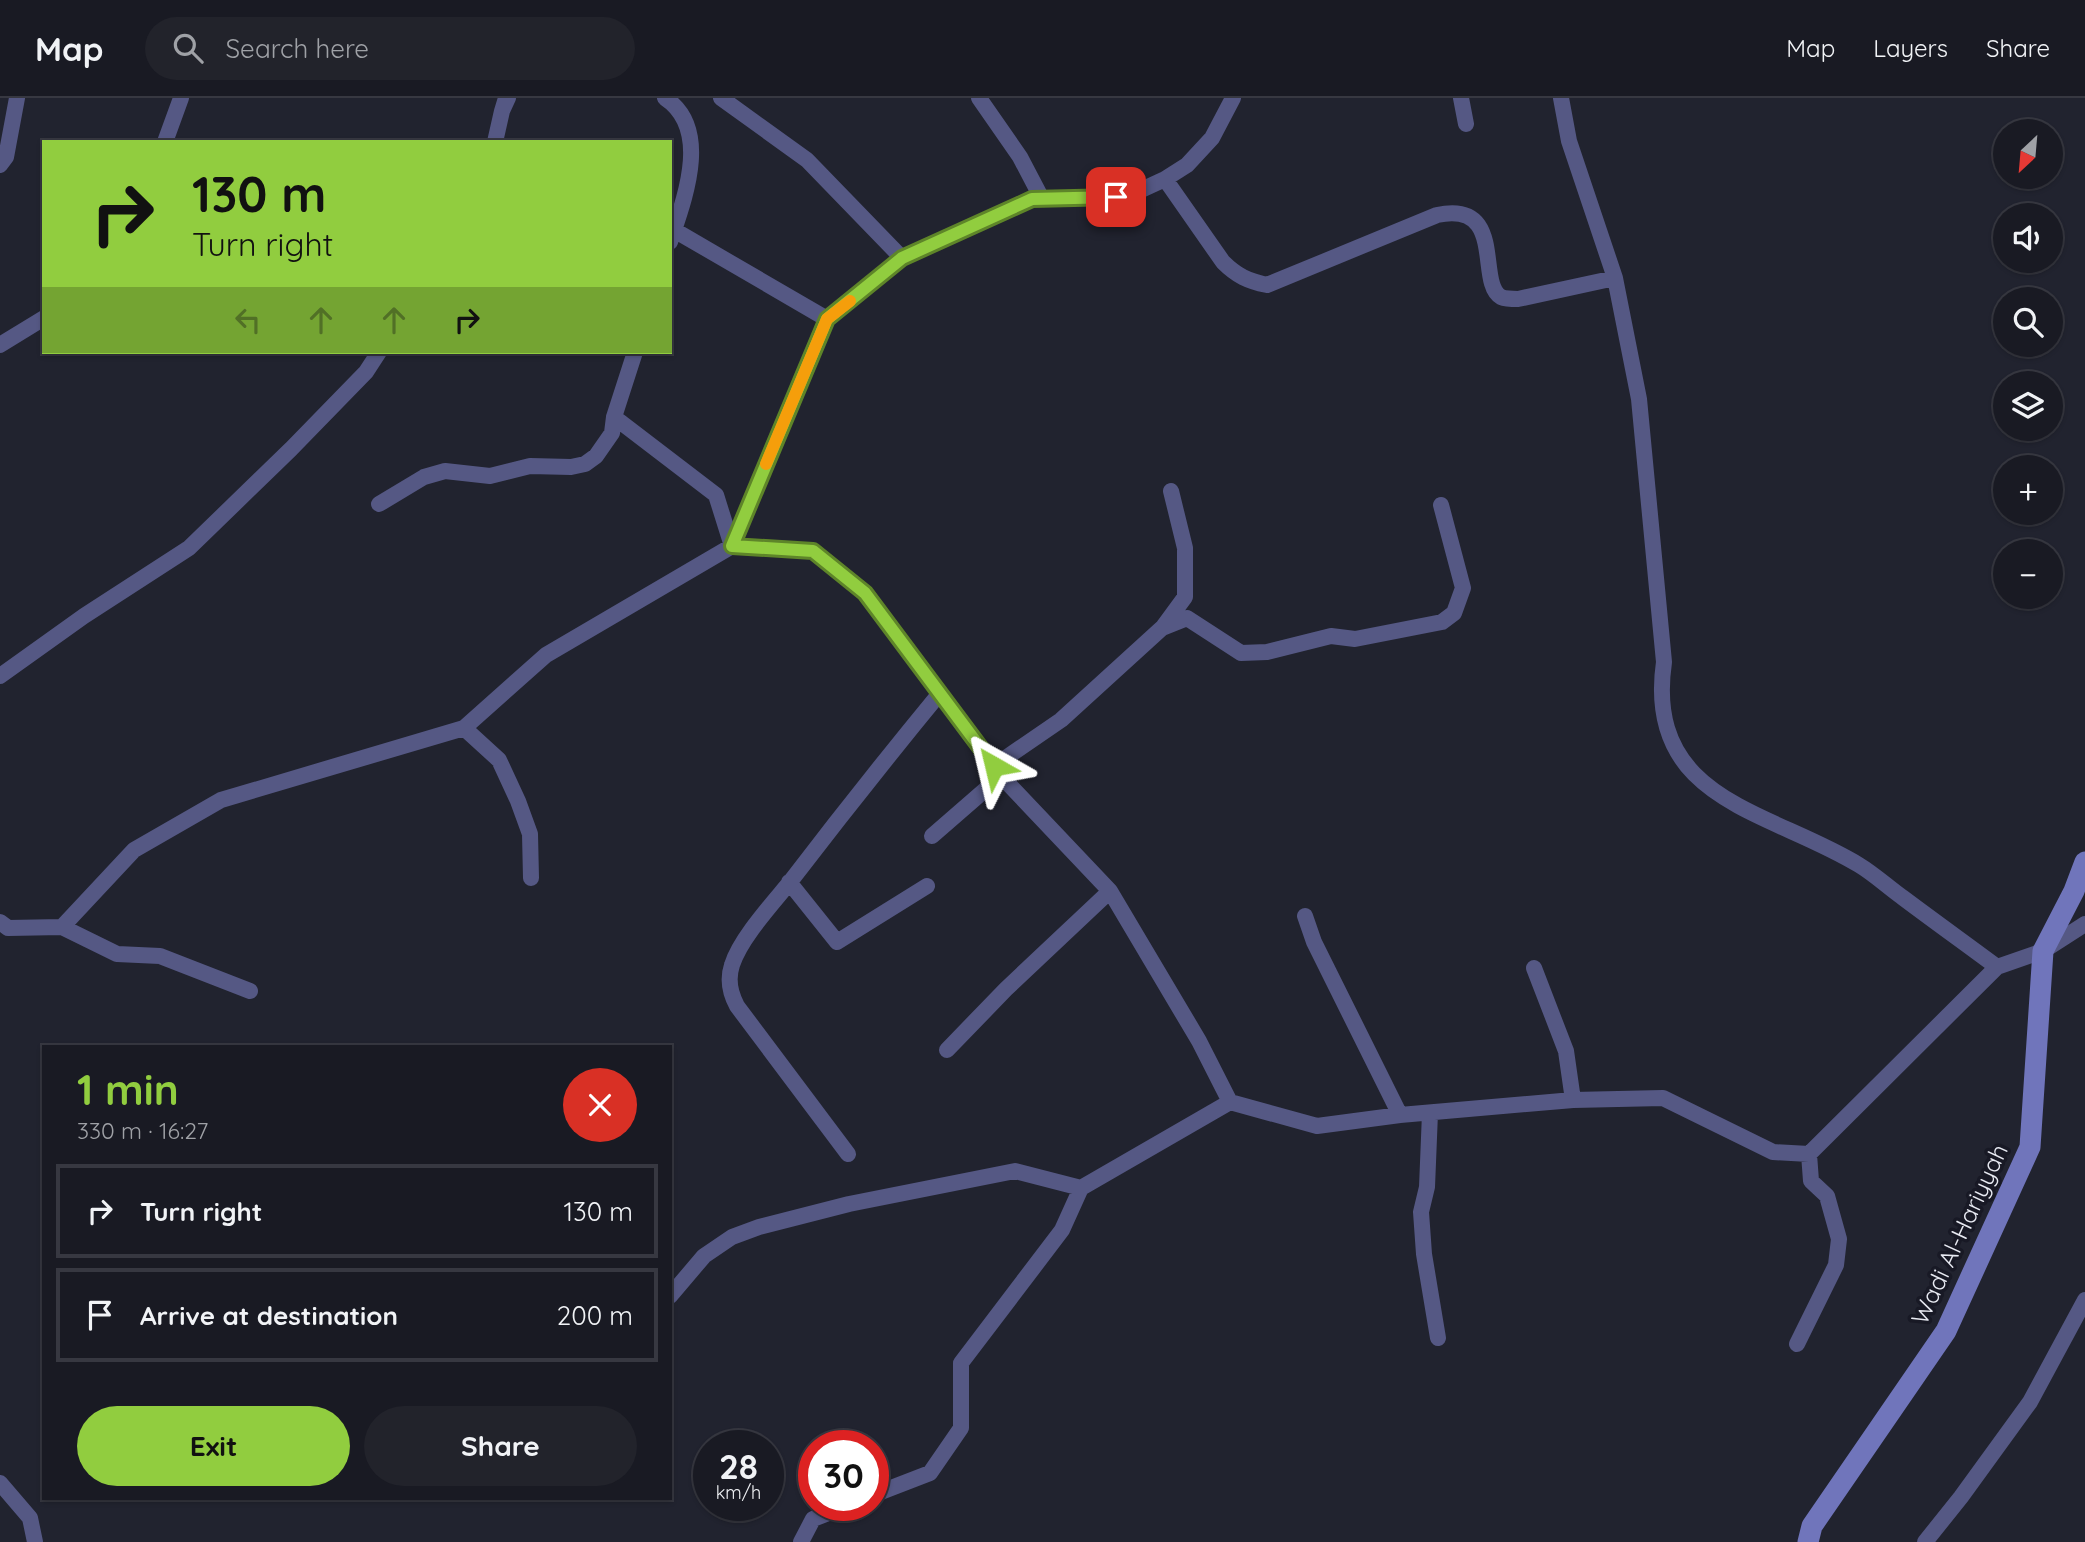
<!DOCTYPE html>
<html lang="en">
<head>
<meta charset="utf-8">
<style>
  body { margin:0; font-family:Quicksand,sans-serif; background:#22232b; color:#f1f3f6; height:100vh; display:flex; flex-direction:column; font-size:26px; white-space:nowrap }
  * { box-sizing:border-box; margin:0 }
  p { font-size:23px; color:#9fa1a6 }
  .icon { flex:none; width:38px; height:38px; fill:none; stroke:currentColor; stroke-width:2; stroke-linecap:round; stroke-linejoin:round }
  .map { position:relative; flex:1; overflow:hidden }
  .panel { position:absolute; left:42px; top:947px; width:630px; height:455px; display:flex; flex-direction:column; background:#191a23; border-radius:0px; box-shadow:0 2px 5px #0004,0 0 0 2px #373841 }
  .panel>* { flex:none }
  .guide { position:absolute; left:42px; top:42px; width:630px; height:214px; border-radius:0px; box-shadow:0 2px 5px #0004,0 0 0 2px #373841; background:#91cd3f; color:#111; overflow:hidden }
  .needle { width:46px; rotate:206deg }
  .controls { position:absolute; left:1993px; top:21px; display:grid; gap:14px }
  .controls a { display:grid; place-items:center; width:70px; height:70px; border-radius:50%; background:#191a23; box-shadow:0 2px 5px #0004,0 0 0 2px #373841; font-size:35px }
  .speed { position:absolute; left:693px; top:1332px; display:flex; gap:14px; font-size:35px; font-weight:700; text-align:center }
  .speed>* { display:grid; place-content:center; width:91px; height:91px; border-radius:50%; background:#191a23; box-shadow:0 2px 5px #0004,0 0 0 2px #373841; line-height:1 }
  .speed small { font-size:18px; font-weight:400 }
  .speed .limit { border:10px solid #d22; background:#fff; color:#111 }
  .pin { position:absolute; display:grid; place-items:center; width:60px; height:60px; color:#fff; margin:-30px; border-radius:14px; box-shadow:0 4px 10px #0006 }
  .me { position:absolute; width:77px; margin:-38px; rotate:323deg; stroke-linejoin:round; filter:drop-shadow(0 0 5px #0008) }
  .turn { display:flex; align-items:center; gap:24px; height:147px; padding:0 35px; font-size:32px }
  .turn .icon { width:91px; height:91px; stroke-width:2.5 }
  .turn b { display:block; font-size:49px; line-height:60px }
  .lanes { display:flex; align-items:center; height:66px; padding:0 35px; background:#0003; justify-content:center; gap:35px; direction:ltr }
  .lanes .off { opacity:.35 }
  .round { display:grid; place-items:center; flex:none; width:74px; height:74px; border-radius:37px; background:#22232b }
  .summary { display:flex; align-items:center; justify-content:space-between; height:119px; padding:0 35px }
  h1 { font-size:42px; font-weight:800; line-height:52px; color:#91cd3f }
  .cta { display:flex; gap:14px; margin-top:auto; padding:14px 35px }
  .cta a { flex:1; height:80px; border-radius:42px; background:#91cd3f; color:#111; font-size:28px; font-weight:800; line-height:80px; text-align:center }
  .cta a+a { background:#22232b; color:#f1f3f6 }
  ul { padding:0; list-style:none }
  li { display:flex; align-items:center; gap:21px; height:94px; margin:0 14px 10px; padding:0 21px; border:4px solid #373841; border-radius:0px }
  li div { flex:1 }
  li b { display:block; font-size:26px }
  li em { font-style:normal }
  header { display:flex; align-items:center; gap:42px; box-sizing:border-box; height:98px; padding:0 35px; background:#191a23; border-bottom:2px solid #373841 }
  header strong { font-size:33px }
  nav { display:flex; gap:38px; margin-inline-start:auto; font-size:24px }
  .search { width:490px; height:63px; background:#22232b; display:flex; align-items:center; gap:18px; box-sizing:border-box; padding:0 24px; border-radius:38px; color:#9fa1a6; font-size:26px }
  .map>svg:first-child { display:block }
</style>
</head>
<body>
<header>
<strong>Map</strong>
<div class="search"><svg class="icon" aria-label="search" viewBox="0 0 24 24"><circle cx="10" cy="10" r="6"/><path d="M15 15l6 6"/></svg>Search here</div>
<nav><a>Map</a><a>Layers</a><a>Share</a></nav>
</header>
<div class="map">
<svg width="2085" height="1444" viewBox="0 0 2085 1444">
  <rect width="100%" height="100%" fill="#21232f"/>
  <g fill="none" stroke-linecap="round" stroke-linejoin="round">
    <path stroke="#555884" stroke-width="16" d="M506,0L502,13L508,0
      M665,0C712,31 684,102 670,144
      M721,0L807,62L902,160
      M979,0L1020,59L1042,101
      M1461,0L1466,26
      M1561,0L1569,43L1615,180L1639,301L1664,564C1644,703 1769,712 1859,767C1874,776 1888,789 1902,799C1934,823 1966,846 1997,869L2043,853L2085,826
      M165,44L181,0
      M495,44L502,13
      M0,67L6,59L17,0
      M1165,81L1223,164C1237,178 1248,183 1267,187L1437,117C1507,102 1476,185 1501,199C1506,201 1513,201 1518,201L1615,180
      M674,132L827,221
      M0,247L44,220
      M614,319L716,397L732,448L813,453L865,495L1001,678L1110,793L1199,943L1230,1004L1317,1028L1400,1017L1573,1002L1663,1000L1773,1054L1809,1056L1997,869
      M379,406L424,379L445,373L490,378L530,368L571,369L585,366L596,358L612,335L614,319L635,254
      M1163,529L1185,499V450L1171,393
      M0,578L84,518L189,450L291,351L366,274L379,254
      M464,630L499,662L518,703L530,736L531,780
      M994,668L1061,622L1162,530L1187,520L1241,555L1267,554L1331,538L1355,541L1442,524L1454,515L1463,490L1441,407
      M932,738L1001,678
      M789,784L837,844L927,788
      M1305,818L1314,844L1400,1017
      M0,824L8,830L62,829L134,752L221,702L464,630L546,557L732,448L827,221L902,160L1032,101L1116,99L1139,93L1165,81L1187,67L1212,40L1233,0
      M62,829L117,856L160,858L250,893
      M1534,870L1566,953L1573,1002
      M947,952L1006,891L1110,793
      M1430,1015L1427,1089L1421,1114L1424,1156L1438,1240
      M848,1056L737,908C730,895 727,882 732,867C740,841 772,806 790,784C839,720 889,657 940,595
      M670,1198L704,1158L732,1139L759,1129L849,1106L1015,1073L1081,1090L1230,1004
      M1797,1246L1836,1167L1839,1141L1827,1098L1811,1083L1809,1056
      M0,1385L30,1420L35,1444
      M873,1397L930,1375L961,1330V1265L1062,1132L1081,1090
      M801,1444L813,1421L849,1407
      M1925,1444L1961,1399L2030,1304L2085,1202"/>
    <path stroke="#7075bb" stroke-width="21" d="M1808,1444L1812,1428L1946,1233L2030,1049L2043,853L2074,793L2085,764"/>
  </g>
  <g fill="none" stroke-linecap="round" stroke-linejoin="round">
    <defs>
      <path id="route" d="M994,668L865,495L813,453L732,448L827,221L902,160L1032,101L1116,99"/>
    </defs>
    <use href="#route" stroke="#5e8529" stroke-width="18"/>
    <use href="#route" stroke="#91cd3f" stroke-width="12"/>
    <path stroke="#f59e0b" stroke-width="12" d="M766,366L827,221L850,203"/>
  </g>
  <g text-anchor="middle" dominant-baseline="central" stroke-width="7" stroke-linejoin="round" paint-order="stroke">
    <g font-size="24" fill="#e8eaf2" stroke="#181925">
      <text transform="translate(1959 1136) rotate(-65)">Wadi Al-Hariyyah</text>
    </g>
  </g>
</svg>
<div class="controls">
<a><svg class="needle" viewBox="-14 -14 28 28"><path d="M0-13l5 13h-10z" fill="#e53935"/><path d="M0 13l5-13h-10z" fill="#9fa1a6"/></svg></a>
<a><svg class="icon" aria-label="sound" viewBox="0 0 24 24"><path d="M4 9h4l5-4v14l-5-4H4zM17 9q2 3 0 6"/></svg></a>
<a><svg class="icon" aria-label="search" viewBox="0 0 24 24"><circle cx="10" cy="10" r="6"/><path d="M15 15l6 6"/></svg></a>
<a><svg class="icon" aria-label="layers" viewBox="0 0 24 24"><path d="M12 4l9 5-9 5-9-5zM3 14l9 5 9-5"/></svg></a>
<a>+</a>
<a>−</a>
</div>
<div class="speed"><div>28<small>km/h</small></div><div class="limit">30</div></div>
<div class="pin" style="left:1116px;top:99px;background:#d93025"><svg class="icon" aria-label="arrive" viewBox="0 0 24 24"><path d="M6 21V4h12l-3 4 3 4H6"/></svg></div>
<svg class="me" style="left:994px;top:668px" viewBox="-20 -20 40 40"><path d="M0-17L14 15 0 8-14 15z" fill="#91cd3f" stroke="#fff" stroke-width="4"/></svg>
<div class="guide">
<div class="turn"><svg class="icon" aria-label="right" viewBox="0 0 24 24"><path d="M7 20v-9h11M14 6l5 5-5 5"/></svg><div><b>130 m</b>Turn right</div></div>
<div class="lanes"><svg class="icon off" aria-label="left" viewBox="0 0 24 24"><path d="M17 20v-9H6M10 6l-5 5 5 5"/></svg><svg class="icon off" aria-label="ahead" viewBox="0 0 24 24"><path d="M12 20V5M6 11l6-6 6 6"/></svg><svg class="icon off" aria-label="ahead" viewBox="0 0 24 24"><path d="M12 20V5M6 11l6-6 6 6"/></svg><svg class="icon" aria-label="right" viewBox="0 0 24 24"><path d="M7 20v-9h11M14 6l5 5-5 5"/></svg></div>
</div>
<section class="panel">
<div class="summary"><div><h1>1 min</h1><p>330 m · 16:27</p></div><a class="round" style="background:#d93025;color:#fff"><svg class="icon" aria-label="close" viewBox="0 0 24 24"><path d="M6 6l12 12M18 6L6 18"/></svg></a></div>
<ul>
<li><svg class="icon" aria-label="right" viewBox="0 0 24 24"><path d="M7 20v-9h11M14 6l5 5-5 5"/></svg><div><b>Turn right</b></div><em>130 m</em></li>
<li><svg class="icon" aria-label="arrive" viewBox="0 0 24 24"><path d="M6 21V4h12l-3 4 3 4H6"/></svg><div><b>Arrive at destination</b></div><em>200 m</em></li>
</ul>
<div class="cta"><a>Exit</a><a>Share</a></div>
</section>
</div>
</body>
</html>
